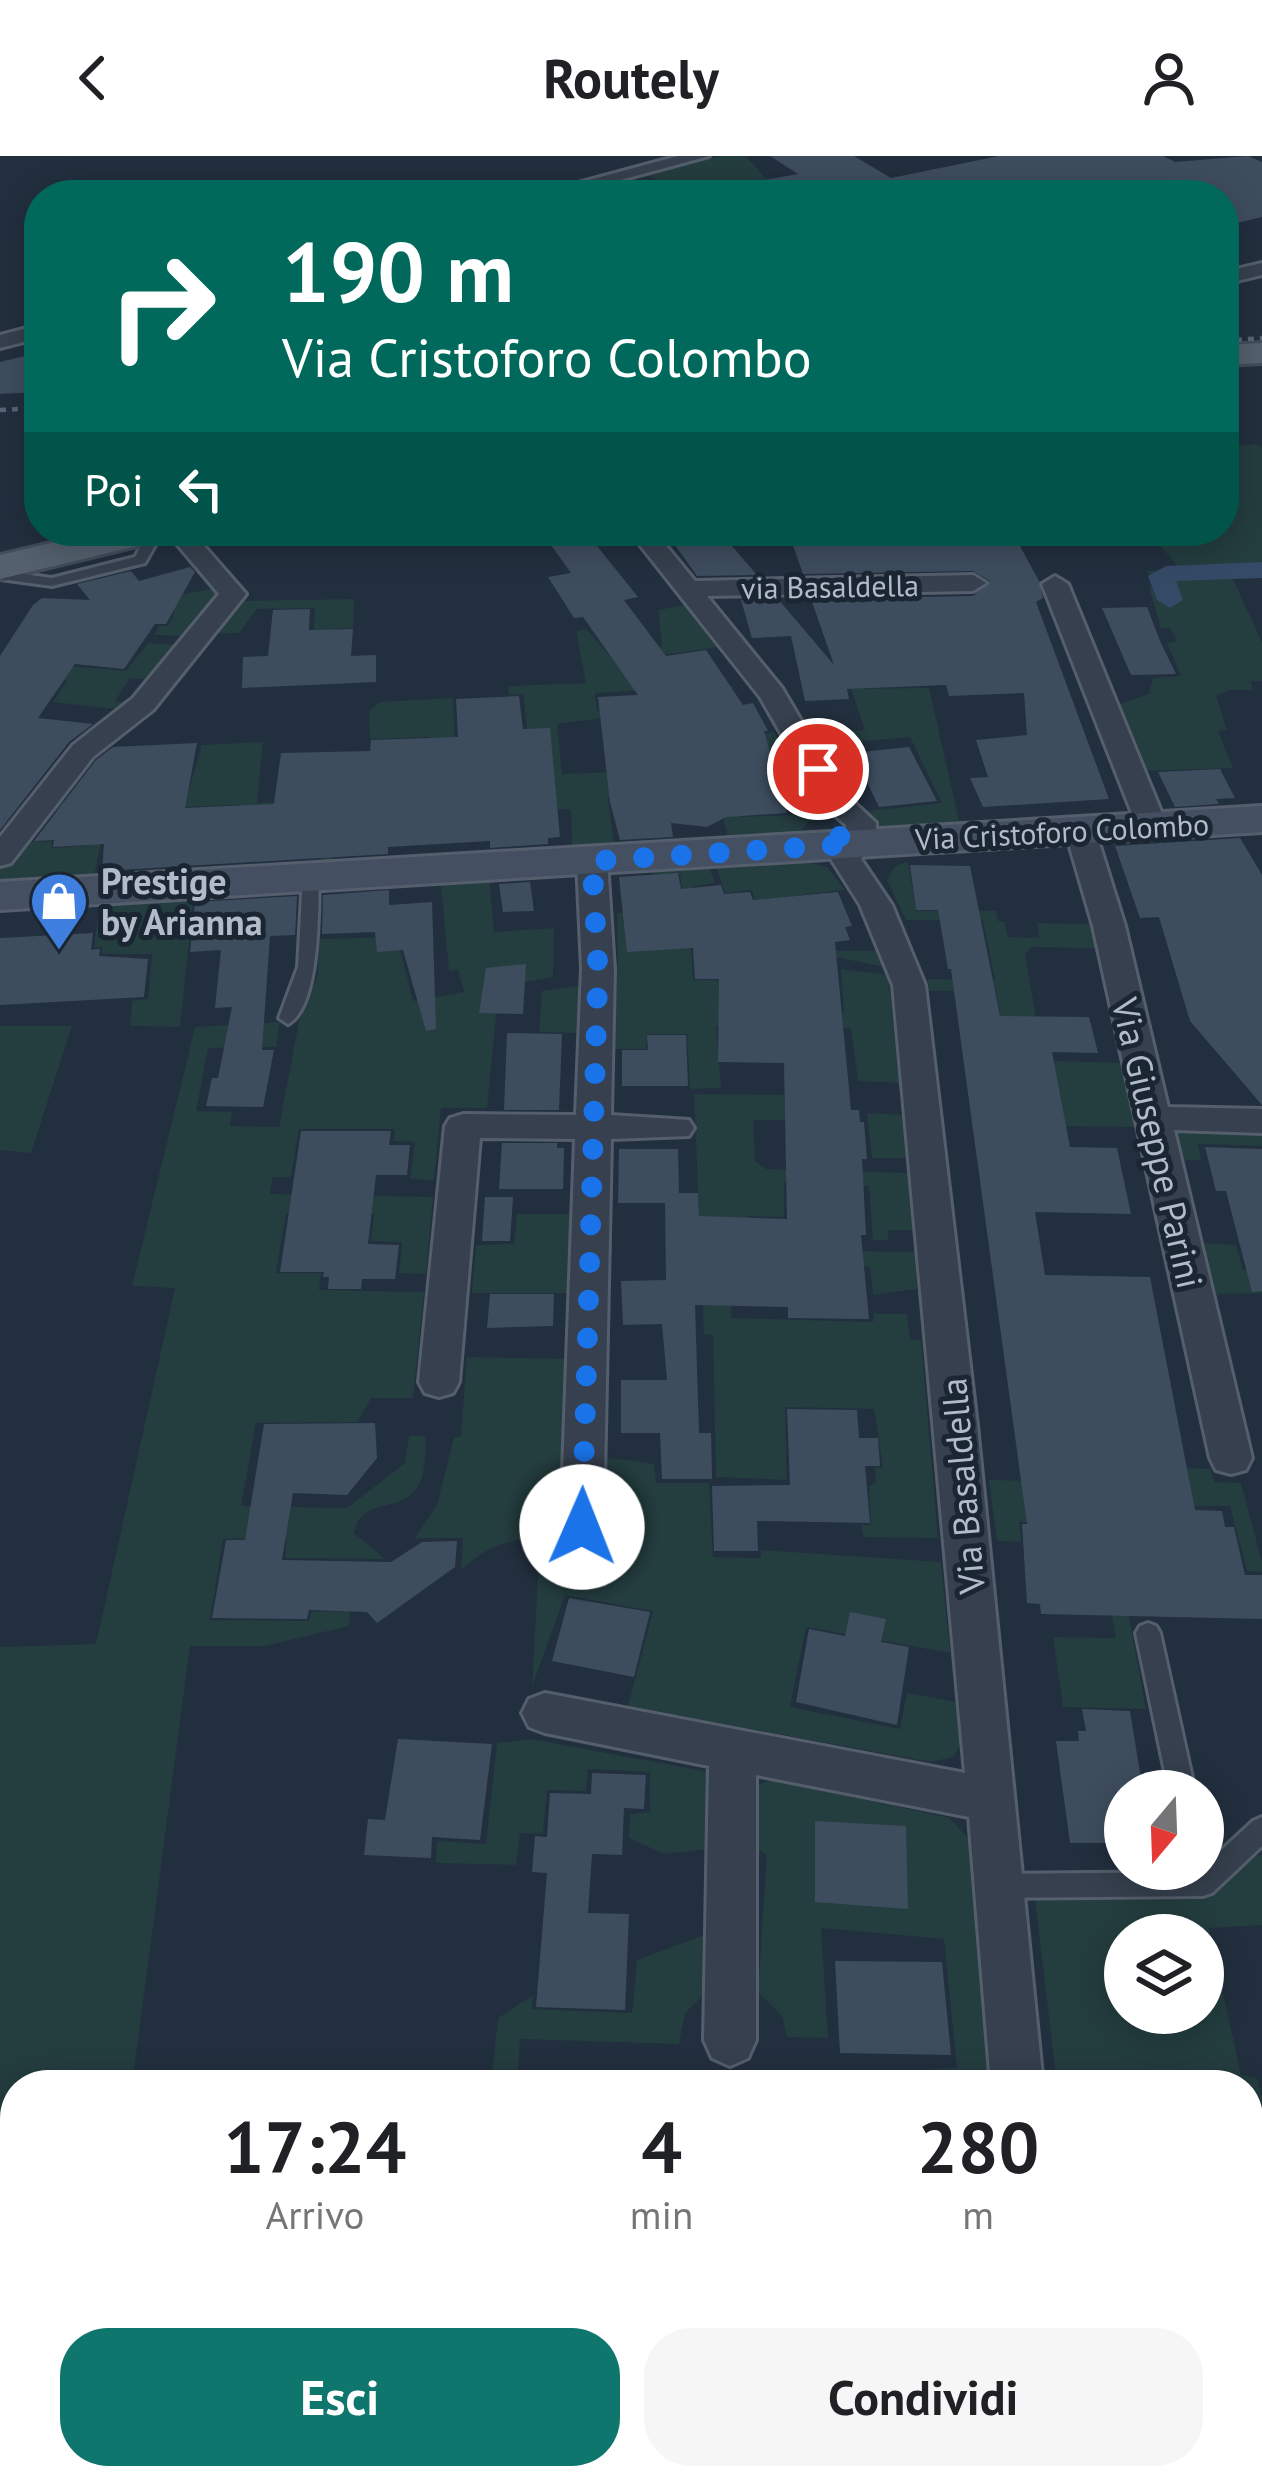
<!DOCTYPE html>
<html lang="it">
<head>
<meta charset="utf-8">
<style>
  body { margin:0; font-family:"PT Sans",sans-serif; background:#f6f6f6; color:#202124; height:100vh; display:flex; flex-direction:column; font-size:45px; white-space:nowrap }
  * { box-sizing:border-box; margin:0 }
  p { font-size:39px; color:#757577 }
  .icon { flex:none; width:66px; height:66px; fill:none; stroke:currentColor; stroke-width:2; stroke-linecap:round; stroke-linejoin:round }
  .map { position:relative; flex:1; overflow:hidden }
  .details { position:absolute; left:0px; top:1914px; width:1263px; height:420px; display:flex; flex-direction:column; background:#fff; border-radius:48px 48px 0 0; box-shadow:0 6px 30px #0003 }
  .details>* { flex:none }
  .hud { position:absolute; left:24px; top:24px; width:1215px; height:366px; border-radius:48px; box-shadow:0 6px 30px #0003; background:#00695c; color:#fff; overflow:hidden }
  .needle { width:78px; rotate:199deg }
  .tools { position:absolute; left:1104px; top:1614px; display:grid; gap:24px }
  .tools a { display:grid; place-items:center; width:120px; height:120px; border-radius:50%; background:#fff; box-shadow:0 6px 30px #0003; font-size:60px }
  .pin { position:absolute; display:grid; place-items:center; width:102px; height:102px; color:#fff; margin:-51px; border:6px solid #fff; border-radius:50%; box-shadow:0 3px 12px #0007 }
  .me { position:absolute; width:132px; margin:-66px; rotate:1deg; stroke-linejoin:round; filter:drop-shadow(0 0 9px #0008) }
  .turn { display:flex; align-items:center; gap:42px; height:252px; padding:0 60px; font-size:54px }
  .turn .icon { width:156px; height:156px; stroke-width:2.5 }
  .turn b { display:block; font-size:84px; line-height:102px }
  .then { display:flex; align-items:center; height:114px; padding:0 60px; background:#0003; gap:24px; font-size:45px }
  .eta { display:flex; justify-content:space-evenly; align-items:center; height:204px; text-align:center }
  .eta b { font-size:72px; font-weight:800; line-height:84px }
  .cta { display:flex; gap:24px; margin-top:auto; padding:24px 60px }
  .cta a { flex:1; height:138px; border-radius:48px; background:#0f766e; color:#fff; font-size:48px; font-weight:800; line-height:138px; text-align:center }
  .cta a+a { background:#f6f6f6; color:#202124 }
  header { display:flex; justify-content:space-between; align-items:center; height:156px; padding:0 60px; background:#fff; font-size:54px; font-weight:800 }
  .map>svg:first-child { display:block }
</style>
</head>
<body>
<header><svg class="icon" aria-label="back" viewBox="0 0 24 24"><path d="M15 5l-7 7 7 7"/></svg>Routely<svg class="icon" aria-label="person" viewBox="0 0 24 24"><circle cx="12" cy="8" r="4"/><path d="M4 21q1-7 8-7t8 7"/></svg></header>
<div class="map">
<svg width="1262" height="2334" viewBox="0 0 1262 2334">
  <rect width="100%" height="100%" fill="#222f3e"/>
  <path fill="#243d3f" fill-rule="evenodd" d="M720,0H746L767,24L765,39H686L645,18Z
    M1256,288L1262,292V420L1232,421L1262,486V525H1251L1253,534H1229L1216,540L1227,574L1218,575L1233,612L1144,615L1117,549L1149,538L1153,522L1181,520L1167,487L1177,485L1170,472H1161L1149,431L1156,430L1147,415L1180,413L1148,375H1224V291Z
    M214,432L219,436L185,480L154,479L159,470H168L175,456L162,454L176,440Z
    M354,443L353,472L314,474L315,452L257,453L239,477H214L237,445Z
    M685,449L718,491L650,501L680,533L734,530L719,552L738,581L774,576L794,614L730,618L741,661L791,659L807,640L817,657L794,682L729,687L718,637L680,533L595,537L597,555H618L620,560L557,568L562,618L640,615L636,640L608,642L615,695L572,698L571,653L537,654L434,640L430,581L370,583L369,555L379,546L453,542L455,593L541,573H527L523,538L509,539L508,530L586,527L576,475L586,473L609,499L662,490L658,454Z
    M148,487L178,489L150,524L130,522L115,545L130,547L123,554L53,546L67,525L60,523L69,510L126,515Z
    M929,532L960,669L880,675L859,656L942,647L910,581L821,589L815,577L865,574L851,533Z
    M263,586L257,647L333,645L332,711L320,712L322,695L240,649L182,651L102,683L93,724L0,729V712L20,686L52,685V692L86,690L106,654L44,655L52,645L187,640L202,589Z
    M801,704L827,711L845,734L776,742L823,795H876L885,811L765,787L691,789L693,824L757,825L778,856L844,857L841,813L888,819L899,927L858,925L851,872L716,870L721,932L690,933L687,878H647L646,893H609L610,811L618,810L617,757L685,753L680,718H653L649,711L707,706L715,727L693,730L707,779L761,761L752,734L725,737L715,706Z
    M908,705L916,755H996L998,765L1005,766L1008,781L1039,782L1037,767L1092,768L1097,792L1032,791L1025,798L1036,861L1026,904L1123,907L1138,971L1038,970L1017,946L996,835H929L928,823L995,824L983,764H906L887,724L894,711Z
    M489,720L494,776L554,772L553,821L499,831L487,952H441L434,1024L410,1023L415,986L394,985L395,973H299L291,1021H273L270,1038L433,1041L426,1118L399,1117L402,1086L371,1085L374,1058L286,1057L276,1117H321L319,1134L424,1136L413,1242H371L358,1266L256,1267L241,1350L347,1352L405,1307L409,1280H426C425,1295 426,1315 419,1329C403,1359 361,1339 354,1377L385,1403L285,1402L287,1382L223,1383L210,1464L309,1465L311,1456L350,1455L349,1470L265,1490H190L132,1929H15V1967L0,1966V1491L96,1488L175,1132L132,1130L195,871L280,866L276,891L208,892L196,955L232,956L230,970L279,971L299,865L318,819L319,783L397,781L413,845L464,836L458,814L449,815L441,730L446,723Z
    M194,738L180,871L130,870L132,845L148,843L152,798H102V791H94L100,744Z
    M583,829L580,877L539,876L542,835Z
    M0,870H72L31,997L0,994Z
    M694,938L784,939L786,964H753L755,1005L766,1013L908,1017L913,1074H888V1084H873L869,1030L784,1026V1061L747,1060V1093L915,1096L917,1133L873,1139L870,1111L731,1109V1162L873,1166L874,1158H907L910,1183L921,1184L938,1382L864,1381L861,1369H871L869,1331L876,1326L875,1312L883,1311L874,1253L785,1251L787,1324L716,1321L713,1179L704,1178Z
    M867,957L902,959L907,1002H872Z
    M1176,975L1262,977V990L1198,988L1201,1004H1184Z
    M517,1058H576L574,1137H472L476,1089L514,1088Z
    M1204,1087L1236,1089L1243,1114L1262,1115V1137L1216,1138Z
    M467,1201L572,1203L569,1369L602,1377L604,1301L654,1308L656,1327H709L713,1401L761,1402V1394L941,1406L950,1497L806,1471L790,1551L900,1573L907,1537L956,1546L961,1588L953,1601L930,1606L628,1550L653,1455L565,1439L532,1531L540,1385C506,1380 486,1393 461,1414L463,1382H415L437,1349L454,1281H461Z
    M1103,1309L1211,1313L1214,1326L1241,1327L1262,1406V1416L1247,1415L1230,1350L1139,1351L1112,1368L1146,1553L1063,1551L1053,1481L1116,1482L1093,1354L1043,1366H1019L1022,1386L997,1385L989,1324L1106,1326Z
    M531,1583L709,1616L708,1693L664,1698L629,1682L630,1658L650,1656V1616L588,1613L586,1635L547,1634L543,1678L520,1677L516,1709L436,1707L437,1685L486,1688L497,1587Z
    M771,1623L949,1662L973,1687L992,1929H933L932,1913L957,1912L944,1783L821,1772L828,1882L787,1881L782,1860L758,1836L767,1699L752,1690L748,1634Z
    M1262,1699V1769L1209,1772L1241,1919L1257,1922L1262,1942V2334H1250L1248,1929H1057L1035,1743L1214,1738L1249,1700ZM1125,1779H1203V1857H1125Z
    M707,1778V1836L685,1857L679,1888L520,1883L517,1929H491L498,1862L533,1839L532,1853L632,1857L637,1804Z
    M0,2214L15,2228V2319H77L81,2334H0Z
    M130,2319H1022L1024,2334H129Z"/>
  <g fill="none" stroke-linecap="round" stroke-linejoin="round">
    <path fill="#354a67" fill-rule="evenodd" d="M1262,406V422L1176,425L1183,444L1170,452L1157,444L1148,420L1166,410Z"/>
  </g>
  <path fill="#3e4d5e" d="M770,0H854L891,22L999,0H1163L1175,6L1248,0L1262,6V61L1224,70V39H767L765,24L798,18Z
    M29,199L39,209V236L0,238V206Z
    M541,375H585L638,441L624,444L666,500L706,494L743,549L753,547L768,575H764L787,657L726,661L707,671L671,667L673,681L620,684L610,646L598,541L638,539L583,461L574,462L548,421L571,417Z
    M665,375H719L757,419L697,420Z
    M788,375H1012L1039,425L1043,442L1036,446L1109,643L983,651L970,622L988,621L976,584L1027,579L1024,537L949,540L946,529L847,533L849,543L805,545L791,480L752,482L741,444L778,443L834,509L811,443L973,440L990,425L973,415L803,418Z
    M190,411L195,416L166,468H155L124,513L75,508L38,562L93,568L69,586L0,674V500L33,449L42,442L90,444L77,428L131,415L139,425Z
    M1147,451L1160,485L1176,518L1131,519L1102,452Z
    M310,453L309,474L353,473L351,500L376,499V526L242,532L243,501L268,500L273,454Z
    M519,540L523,573L550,572L560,681L548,682V688L490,692V685L388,691V698L102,715L104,688L53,691L54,684L34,685L96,604L113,591L197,587L185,652L274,648L281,597L370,595L371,584L458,581L456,543Z
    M909,591L937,645L879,651L853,597Z
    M1220,613L1235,642L1216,643L1219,648L1175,651L1158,616Z
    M1240,682L1262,719V949L1190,865L1159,761L1140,762L1115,690Z
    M910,709L970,710L1000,860L1089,861L1098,897L1052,896L1070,991L1117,992L1131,1058L1035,1056L1045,1119L1150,1121L1195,1354L1222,1355L1225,1371H1234L1245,1419H1262V1463L1041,1458L1040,1448L1027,1447L1022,1368H1027L951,813H948L938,754H916Z
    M678,717L681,733L721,729L724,738L750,736L753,744L838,736L852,770L845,771L850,784L835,786L851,954H859L860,966H864L867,1003H862L866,1079H861L869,1163L788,1162V1151L695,1149L699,1277H711L712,1323H662L660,1277H621V1224H667L662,1168L623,1169L621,1125L666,1124L665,1047H618L619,993H678L679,1037H698L699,1060L787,1063L784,907L718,906L719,823H695L693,792L627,796L619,721Z
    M530,726L534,755L503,756L499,728Z
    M389,734V749L432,746L436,873L426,875L403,794L377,796L375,776L322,778L323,739Z
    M297,740L295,779L270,780L262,894H274L263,951L206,950L212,922H218L232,851L215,852L221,794L190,796L195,746Z
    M93,777L91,794L100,793L99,800L148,803L144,841L0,849V782Z
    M526,808L523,858L479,857L486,812Z
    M507,877L562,878L559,954H504Z
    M647,879H686L688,930H622V894H648Z
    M301,975H391L389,989H410L407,1019H376L368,1088L399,1089L395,1123H362L361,1133H328L329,1121H323L324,1116H280Z
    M502,987H557V992H564L563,1033H499Z
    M1205,991L1262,993V1135L1252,1136L1226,1035H1216Z
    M485,1041H513L510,1085H482Z
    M490,1138H554L553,1170L487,1172Z
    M787,1253L857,1254L859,1282H878L880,1310H865L870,1367L757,1365L758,1395H714L712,1330L790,1329Z
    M375,1267L377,1302L347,1339L293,1337L282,1404L391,1406L422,1386L457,1385L455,1411L377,1467L367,1456L309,1454L307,1463L212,1462L226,1384H245L264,1268Z
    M569,1442L650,1456L634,1521L552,1505Z
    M850,1456L886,1463L881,1486L909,1491L897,1569L796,1546L809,1473L845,1480Z
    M1082,1553L1130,1555L1143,1635H1125V1687H1070L1056,1585H1079L1078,1575H1086Z
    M398,1583L492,1588L480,1684L432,1681L431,1702L364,1699L368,1663L385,1664Z
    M592,1617L646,1619L644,1653L624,1652L622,1699L592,1698L588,1757L629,1758L625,1854L536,1851L547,1717L532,1716L535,1680L547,1681L550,1637L591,1638Z
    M815,1665L906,1670L908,1753L815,1746Z
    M835,1805L942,1806L951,1899L840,1897Z"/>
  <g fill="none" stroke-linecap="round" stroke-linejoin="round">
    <defs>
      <path id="service" d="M149,375H163L145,407L52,430L0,423V415L52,422L135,401Z
        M311,716L319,721C318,755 320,851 288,868L279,862L298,811L303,721Z
        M1148,1467L1156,1470L1160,1477L1195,1635H1169L1136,1477L1140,1470Z
        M1262,1661V1690L1212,1737L1203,1740L998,1742L989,1739L985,1730L989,1721L998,1718L1198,1716L1253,1665Z
        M1248,2311L1253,2334H1221L1219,2319H1248Z"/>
      <path id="minor" d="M678,0H709L565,39H534Z
        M1262,107V119L1224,128V116Z
        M39,169V182L0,192V179Z
        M166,375H191L246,438L153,554L93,601L11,707L0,710V681L73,589L133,542L219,438Z
        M629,375H654L695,425L973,419L986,427L973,435L707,440L782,532L843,636L876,667V682L861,703L892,749L925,829L977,1269L1043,1929H991L969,1661L756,1619V1884L748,1902L730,1910L712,1902L704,1884L709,1610L545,1577L529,1571L522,1557L529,1543L545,1537L965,1617L893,829L860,749L831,703L832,694L846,679V669L821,647L760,541Z
        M1055,420L1068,428L1167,670L1163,676H1141L1137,670L1042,428Z
        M1080,665L1095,674L1125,770L1168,951L1262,953V977L1174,974L1252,1302L1246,1314L1231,1318L1216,1314L1210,1302L1093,770L1065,674Z
        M592,696L607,705L614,813L611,959L689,964L694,972L689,980L611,983L603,1371L597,1383L582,1388L567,1383L561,1371L575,983L480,982L459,1226L453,1237L439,1241L425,1237L419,1226L445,970L450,962L463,958L576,959L582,813L577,705Z
        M0,2156L15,2162V2220L0,2214Z
        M68,2319H128L130,2334H70Z
        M1020,2319H1080L1081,2334H1021Z"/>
      <path id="secondary" d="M1262,650V676L0,754V726Z"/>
      <path id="primary" d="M1262,187V207L1224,209V189Z
        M101,375H172L166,383L0,423V399Z"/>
    </defs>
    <use href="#service" stroke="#545e6c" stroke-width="6"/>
    <use href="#minor" stroke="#545e6c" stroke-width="6"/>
    <use href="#secondary" stroke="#545e6c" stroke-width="6"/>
    <use href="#primary" stroke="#424c5a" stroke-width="6"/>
    <use href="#service" fill="#36404e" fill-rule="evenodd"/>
    <use href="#minor" fill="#36404e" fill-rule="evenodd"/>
    <use href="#secondary" fill="#444f61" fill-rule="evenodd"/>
    <use href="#primary" fill="#54606e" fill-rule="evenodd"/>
    <path stroke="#586576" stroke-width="4.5" stroke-dasharray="6 6" stroke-linecap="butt" d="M1224,185L1262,182
      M0,254L39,252"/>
  </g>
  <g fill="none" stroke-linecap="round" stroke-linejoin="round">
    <path stroke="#1a73e8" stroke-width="21" stroke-dasharray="0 37.8" d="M582,1371L598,813L592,705L854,688L831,676V641L818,613"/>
  </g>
  <defs>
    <symbol id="shop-pin" viewBox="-11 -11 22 30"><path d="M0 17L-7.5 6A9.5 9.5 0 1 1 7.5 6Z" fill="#3f7fe0" stroke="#1b2633"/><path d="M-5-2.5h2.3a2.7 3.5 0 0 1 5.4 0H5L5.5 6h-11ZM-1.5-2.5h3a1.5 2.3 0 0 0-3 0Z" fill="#fff"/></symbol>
  </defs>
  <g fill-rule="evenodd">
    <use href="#shop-pin" x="26" y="712" width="66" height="90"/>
  </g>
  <g text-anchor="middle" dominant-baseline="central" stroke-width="10" stroke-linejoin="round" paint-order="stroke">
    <g font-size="30" fill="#b2bbc9" stroke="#1b2633">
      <text transform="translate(830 430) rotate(-1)">via Basaldella</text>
      <text transform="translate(1062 675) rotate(-3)">Via Cristoforo Colombo</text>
    </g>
    <g font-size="36" font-weight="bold" fill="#b2bbc9" stroke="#1b2633" text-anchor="start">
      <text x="101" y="724">Prestige<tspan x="101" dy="41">by Arianna</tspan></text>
    </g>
    <g font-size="36" fill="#b2bbc9" stroke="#1b2633">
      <text transform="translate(1158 987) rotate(77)">Via Giuseppe Parini</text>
      <text transform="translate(962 1330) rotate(-95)">Via Basaldella</text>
    </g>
  </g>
</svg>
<div class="tools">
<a><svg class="needle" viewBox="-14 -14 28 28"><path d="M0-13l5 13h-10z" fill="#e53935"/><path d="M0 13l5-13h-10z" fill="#757577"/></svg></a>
<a><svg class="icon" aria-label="layers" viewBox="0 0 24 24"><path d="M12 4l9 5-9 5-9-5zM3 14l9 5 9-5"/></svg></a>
</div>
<div class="pin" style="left:818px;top:613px;background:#d93025"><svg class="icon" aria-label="arrive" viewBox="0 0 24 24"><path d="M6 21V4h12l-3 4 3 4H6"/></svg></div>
<svg class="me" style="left:582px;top:1371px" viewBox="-20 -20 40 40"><circle r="19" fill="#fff"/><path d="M0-13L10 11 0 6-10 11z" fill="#1a73e8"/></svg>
<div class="hud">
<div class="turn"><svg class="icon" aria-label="right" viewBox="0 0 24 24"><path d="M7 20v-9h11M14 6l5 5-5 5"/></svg><div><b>190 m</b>Via Cristoforo Colombo</div></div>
<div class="then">Poi<svg class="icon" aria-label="left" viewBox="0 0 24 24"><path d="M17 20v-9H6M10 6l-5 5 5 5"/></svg></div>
</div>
<section class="details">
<div class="eta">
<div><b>17:24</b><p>Arrivo</p></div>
<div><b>4</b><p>min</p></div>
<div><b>280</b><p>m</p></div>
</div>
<div class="cta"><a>Esci</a><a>Condividi</a></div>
</section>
</div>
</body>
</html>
